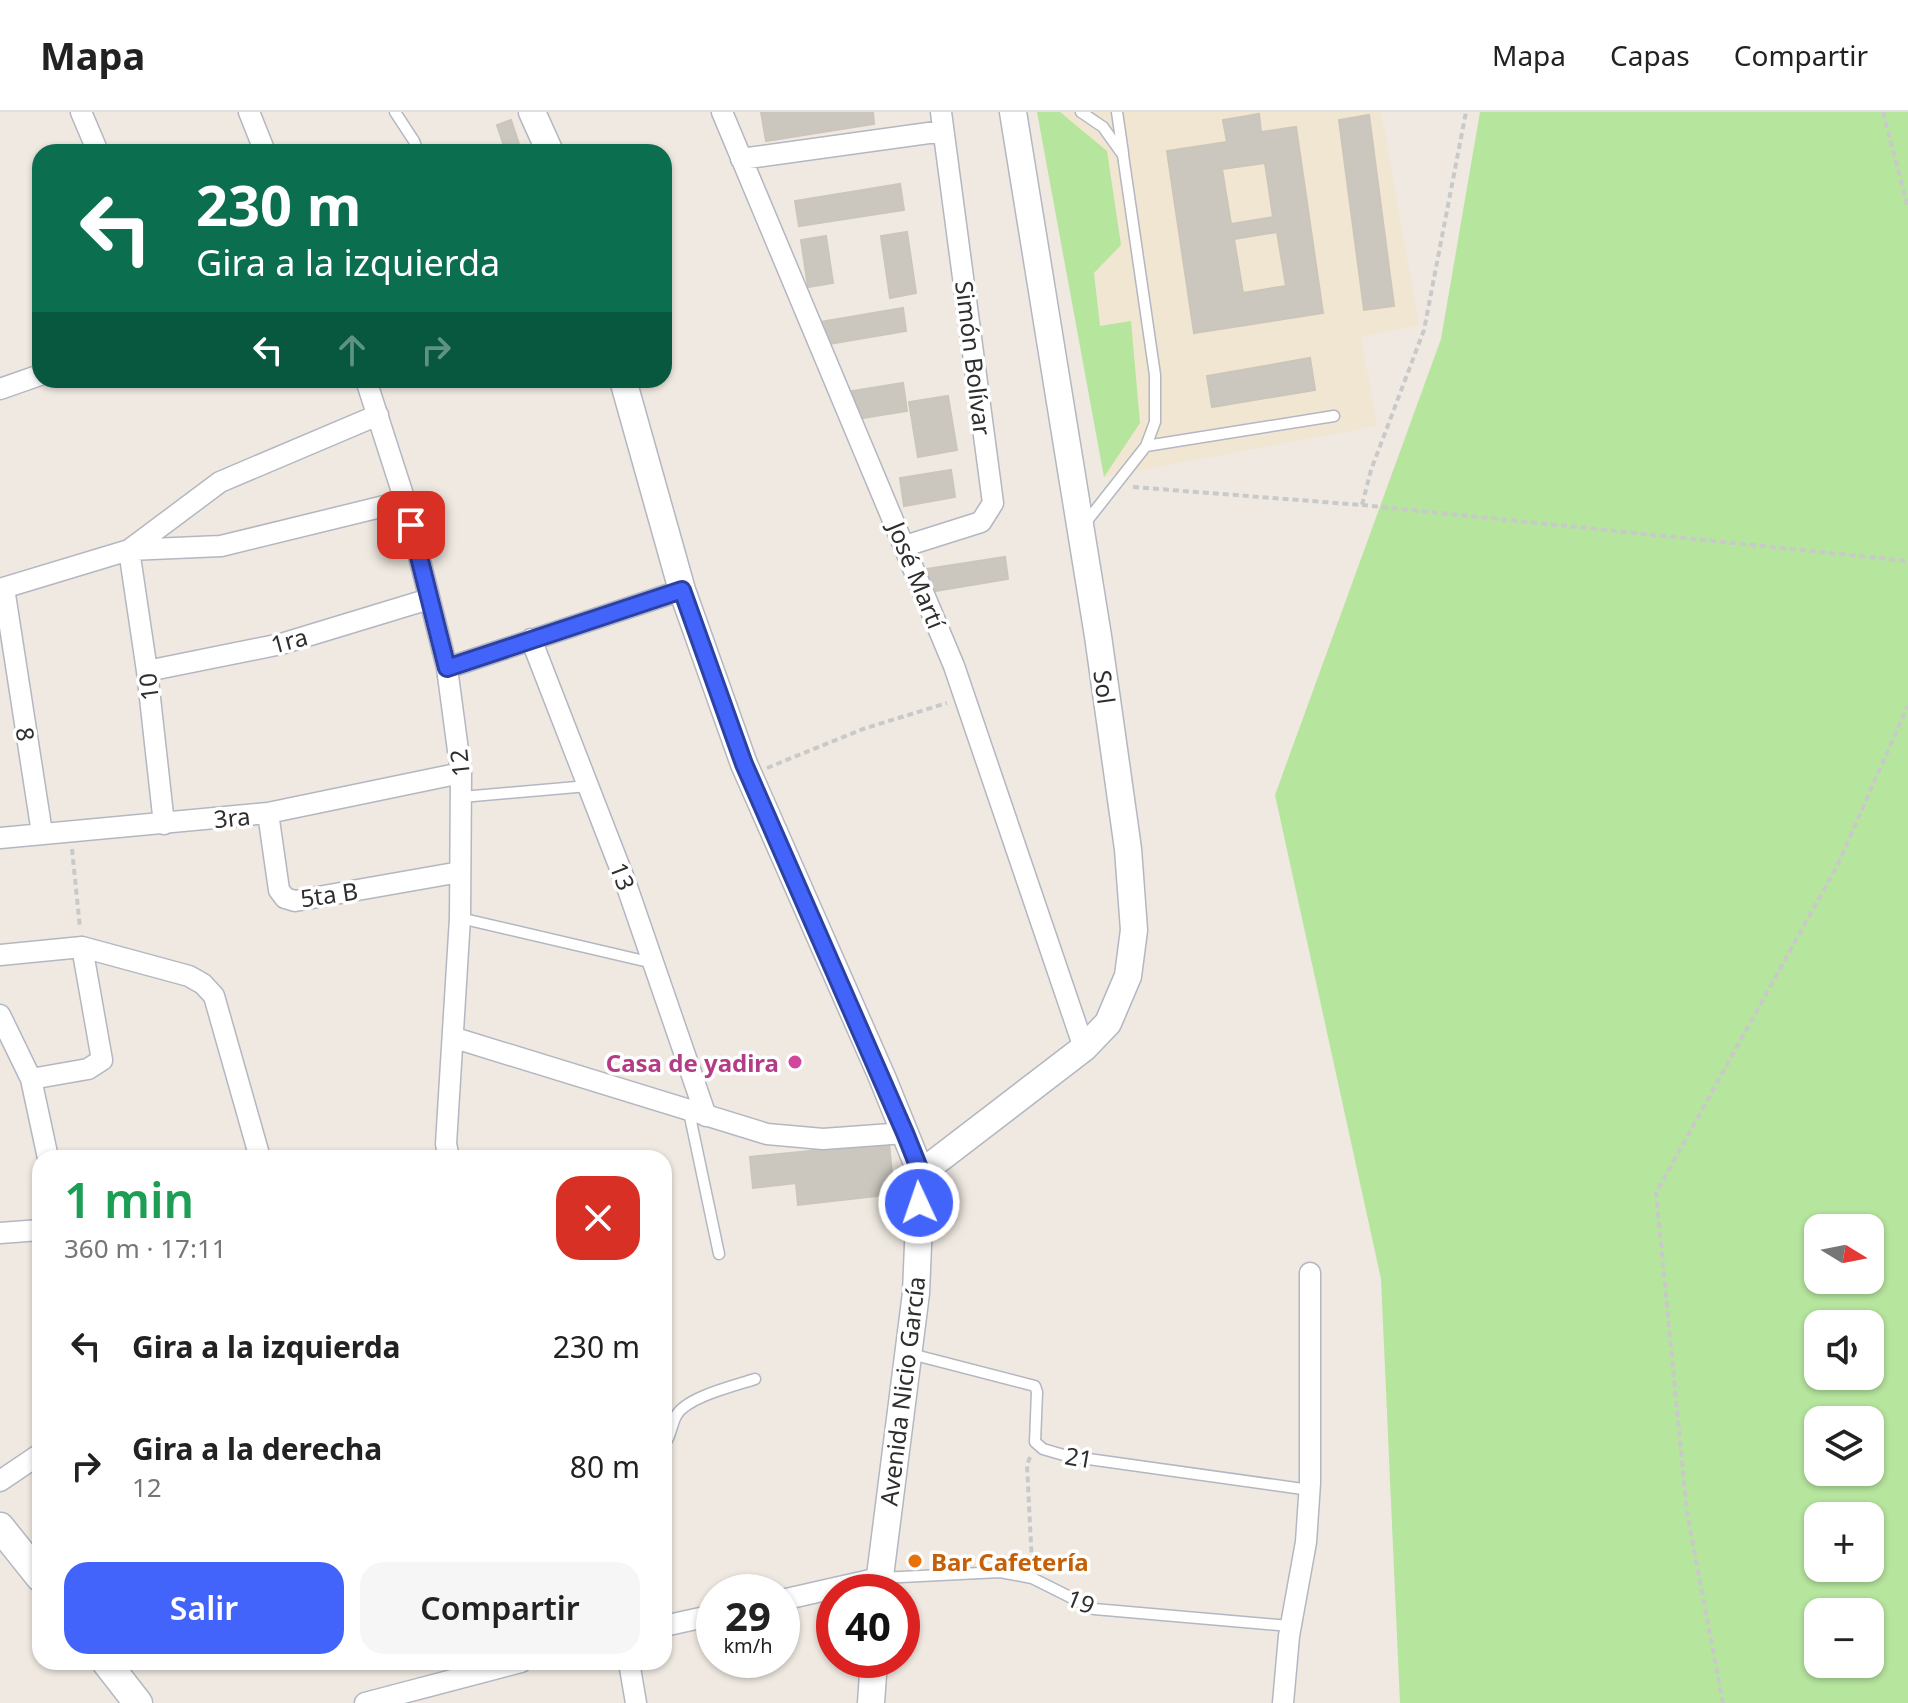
<!DOCTYPE html>
<html lang="es">
<head>
<meta charset="utf-8">
<style>
  body { margin:0; font-family:"Noto Sans",sans-serif; background:#f6f6f6; color:#222; height:100vh; display:flex; flex-direction:column; font-size:30px; white-space:nowrap }
  * { box-sizing:border-box; margin:0 }
  p { font-size:26px; color:#767676 }
  .icon { flex:none; width:44px; height:44px; fill:none; stroke:currentColor; stroke-width:2; stroke-linecap:round; stroke-linejoin:round }
  .map { position:relative; flex:1; overflow:hidden }
  .side { position:absolute; left:32px; top:1038px; width:640px; height:520px; display:flex; flex-direction:column; background:#fff; border-radius:24px; box-shadow:0 2px 6px #0004 }
  .side>* { flex:none }
  .hud { position:absolute; left:32px; top:32px; width:640px; height:244px; border-radius:24px; box-shadow:0 2px 6px #0004; background:#0b6e4f; color:#fff; overflow:hidden }
  .needle { width:52px; rotate:100deg }
  .fabs { position:absolute; left:1804px; top:1102px; display:grid; gap:16px }
  .fabs a { display:grid; place-items:center; width:80px; height:80px; border-radius:16px; background:#fff; box-shadow:0 2px 6px #0004; font-size:40px }
  .speed { position:absolute; left:696px; top:1462px; display:flex; gap:16px; font-size:40px; font-weight:700; text-align:center }
  .speed>* { display:grid; place-content:center; width:104px; height:104px; border-radius:50%; background:#fff; box-shadow:0 2px 6px #0004; line-height:1 }
  .speed small { font-size:20px; font-weight:400 }
  .speed .limit { border:12px solid #d22; background:#fff; color:#111 }
  .pin { position:absolute; display:grid; place-items:center; width:68px; height:68px; color:#fff; margin:-34px; border-radius:16px; box-shadow:0 4px 12px #0006 }
  .me { position:absolute; width:88px; margin:-44px; rotate:357deg; stroke-linejoin:round; filter:drop-shadow(0 0 6px #0008) }
  .turn { display:flex; align-items:center; gap:28px; height:168px; padding:0 32px; font-size:36px }
  .turn .icon { width:104px; height:104px; stroke-width:2.5 }
  .turn b { display:block; font-size:56px; line-height:68px }
  .lanes { display:flex; align-items:center; height:76px; padding:0 32px; background:#0003; justify-content:center; gap:40px; direction:ltr }
  .lanes .off { opacity:.35 }
  .round { display:grid; place-items:center; flex:none; width:84px; height:84px; border-radius:24px; background:#f6f6f6 }
  .summary { display:flex; align-items:center; justify-content:space-between; height:136px; padding:0 32px }
  h1 { font-size:48px; font-weight:600; line-height:60px; color:#1e9e55 }
  .action { display:flex; gap:16px; margin-top:auto; padding:16px 32px }
  .action a { flex:1; height:92px; border-radius:24px; background:#4264fb; color:#fff; font-size:32px; font-weight:600; line-height:92px; text-align:center }
  .action a+a { background:#f6f6f6; color:#222 }
  ul { padding:0; list-style:none }
  li { display:flex; align-items:center; gap:24px; height:120px; padding:0 32px }
  li div { flex:1 }
  li b { display:block; font-size:30px }
  li em { font-style:normal }
  header { display:flex; align-items:center; gap:48px; box-sizing:border-box; height:112px; padding:0 40px; background:#fff; border-bottom:2px solid #e0e0e0 }
  header strong { font-size:38px }
  nav { display:flex; gap:44px; margin-inline-start:auto; font-size:28px }
  .map>svg:first-child { display:block }
</style>
</head>
<body>
<header>
<strong>Mapa</strong>
<nav><a>Mapa</a><a>Capas</a><a>Compartir</a></nav>
</header>
<div class="map">
<svg width="1908" height="1591" viewBox="0 0 1908 1591">
  <rect width="100%" height="100%" fill="#efe9e1"/>
  <path fill="#f0e6d1" d="M1037,0H1381L1419,213L1361,225L1377,314L1104,365Z"/>
  <path fill="#b6e59e" fill-rule="evenodd" d="M1037,0H1060L1107,39L1121,133L1094,161L1100,214L1131,209L1140,311L1104,365Z
    M1480,0H1908V1591H1400L1381,1167L1275,683L1441,227ZM1818,1116H1870V1168H1818ZM1818,1212H1870V1264H1818ZM1818,1308H1870V1360H1818ZM1818,1404H1870V1456H1818ZM1818,1500H1870V1552H1818Z"/>
  <path fill="#cbc7bf" stroke="#cbc5ba" stroke-width="2" fill-rule="evenodd" d="M761,0H873L874,12L766,29Z
    M1259,2L1261,20L1296,15L1323,201L1194,221L1167,39L1227,30L1223,8ZM1265,51L1273,105L1231,112L1222,57ZM1277,120L1286,174L1243,181L1234,127Z
    M1369,3L1394,194L1364,198L1339,8Z
    M511,8L519,32L505,37L497,13Z
    M900,72L904,98L799,114L795,89Z
    M907,120L916,181L890,186L881,124Z
    M826,124L833,171L808,175L801,128Z
    M903,196L906,219L823,233L820,210Z
    M1310,246L1315,278L1212,295L1207,264Z
    M903,271L907,299L856,307L852,279Z
    M948,284L957,338L918,345L909,290Z
    M951,358L955,385L904,394L900,366Z
    M1005,445L1008,467L929,480L926,457Z
    M889,1031L894,1082L798,1093L796,1071L753,1076L750,1045Z"/>
  <g fill="none" stroke-linecap="round" stroke-linejoin="round">
    <defs>
      <path id="service" d="M395,0L414,29L418,40
        M1081,0L1103,15L1123,43L1155,263V310L1146,334L1083,414
        M1117,0L1123,41
        M1146,334L1334,304
        M462,685L588,674
        M460,806L653,851
        M689,1000L719,1142
        M911,1242L1035,1274L1037,1280L1035,1330L1043,1337L1067,1344L1310,1378
        M664,1333C671,1324 671,1314 676,1304C686,1285 734,1274 755,1267
        M881,1466L1000,1460L1032,1466L1094,1497L1290,1514"/>
      <path id="minor" d="M81,0L98,40
        M249,0L265,40
        M722,0L954,554L1084,936
        M741,47L943,19
        M366,268L405,389L447,556L461,661L460,806L446,1032L449,1046
        M0,277L40,263
        M905,434L981,410L993,391L941,0
        M129,438L220,370L378,303
        M129,438L147,559L164,712
        M4,476L42,721
        M0,477L129,438L221,434L405,389
        M531,527L625,769L706,1004
        M447,556L682,478
        M147,559L281,532L429,487
        M268,701L279,778L285,786L295,789L460,760
        M0,726L268,701L461,661
        M0,843L82,835L189,864L203,872L214,884L260,1046
        M0,903L31,967L48,1046
        M455,926L767,1022L823,1027L905,1021
        M31,967L88,957L102,948L82,835
        M0,1121L40,1118
        M0,1369L40,1342
        M782,1488L879,1466
        M664,1514L714,1503
        M629,1550L636,1591
        M365,1591L521,1550
        M1283,1591L1289,1524L1306,1430L1310,1371V1161"/>
      <path id="tertiary" d="M532,0L550,40
        M623,268L682,478L744,652L882,965L921,1061L916,1181L878,1480
        M921,1061L1084,936L1108,911L1128,864L1134,818L1128,737L1098,524L1013,0
        M871,1591L874,1548"/>
      <path id="secondary" d="M0,1415L40,1465
        M106,1550L138,1591"/>
    </defs>
    <use href="#service" stroke="#b4b7c1" stroke-width="13"/>
    <use href="#minor" stroke="#b4b7c1" stroke-width="23"/>
    <use href="#tertiary" stroke="#b4b7c1" stroke-width="29"/>
    <use href="#secondary" stroke="#b4b7c1" stroke-width="31"/>
    <path stroke="#c9c9c9" stroke-width="4" stroke-dasharray="6 4" stroke-linecap="butt" d="M1883,0L1908,96
      M1133,375L1362,393L1371,358L1424,218L1466,0
      M1362,393L1908,449
      M767,656L863,617L947,591
      M72,737L80,816
      M1030,1345L1027,1353L1032,1452
      M1723,1591L1687,1401L1656,1081L1838,752L1908,593"/>
    <use href="#service" stroke="#fff" stroke-width="10"/>
    <use href="#minor" stroke="#fff" stroke-width="20"/>
    <use href="#tertiary" stroke="#fff" stroke-width="26"/>
    <use href="#secondary" stroke="#fff" stroke-width="28"/>
  </g>
  <g fill="none" stroke-linecap="round" stroke-linejoin="round">
    <defs>
      <path id="route" d="M411,413L447,556L682,478L744,652L905,1021L921,1061L919,1091"/>
    </defs>
    <use href="#route" stroke="#2b41a3" stroke-width="20"/>
    <use href="#route" stroke="#4264fb" stroke-width="14"/>
  </g>
  <circle fill="#d1479c" stroke="#fff" stroke-width="3" cx="795" cy="950" r="8"/>
  <circle fill="#e8710a" stroke="#fff" stroke-width="3" cx="915" cy="1449" r="8"/>
  <g text-anchor="middle" dominant-baseline="central" stroke-width="7" stroke-linejoin="round" paint-order="stroke">
    <g font-size="24" fill="#2e2e2e" stroke="#fff">
      <text transform="translate(974 246) rotate(83)">Simón Bolívar</text>
      <text transform="translate(917 463) rotate(68)">José Martí</text>
      <text transform="translate(289 528) rotate(-15)">1ra</text>
      <text transform="translate(148 575) rotate(-97)">10</text>
      <text transform="translate(1105 575) rotate(82)">Sol</text>
      <text transform="translate(26 622) rotate(81)">8</text>
      <text transform="translate(459 651) rotate(-96)">12</text>
      <text transform="translate(232 705) rotate(-6)">3ra</text>
      <text transform="translate(623 764) rotate(69)">13</text>
      <text transform="translate(329 782) rotate(-8)">5ta B</text>
      <text transform="translate(902 1279) rotate(-83)">Avenida Nicio García</text>
      <text transform="translate(1079 1345) rotate(10)">21</text>
      <text transform="translate(1081 1489) rotate(22)">19</text>
    </g>
    <g font-size="24" font-weight="bold" fill="#b23c85" stroke="#fff" text-anchor="end">
      <text x="779" y="950">Casa de yadira</text>
    </g>
    <g font-size="24" font-weight="bold" fill="#c56008" stroke="#fff" text-anchor="start">
      <text x="931" y="1449">Bar Cafetería</text>
    </g>
  </g>
</svg>
<div class="fabs">
<a><svg class="needle" viewBox="-14 -14 28 28"><path d="M0-13l5 13h-10z" fill="#e53935"/><path d="M0 13l5-13h-10z" fill="#767676"/></svg></a>
<a><svg class="icon" aria-label="sound" viewBox="0 0 24 24"><path d="M4 9h4l5-4v14l-5-4H4zM17 9q2 3 0 6"/></svg></a>
<a><svg class="icon" aria-label="layers" viewBox="0 0 24 24"><path d="M12 4l9 5-9 5-9-5zM3 14l9 5 9-5"/></svg></a>
<a>+</a>
<a>−</a>
</div>
<div class="speed"><div>29<small>km/h</small></div><div class="limit">40</div></div>
<div class="pin" style="left:411px;top:413px;background:#d93025"><svg class="icon" aria-label="arrive" viewBox="0 0 24 24"><path d="M6 21V4h12l-3 4 3 4H6"/></svg></div>
<svg class="me" style="left:919px;top:1091px" viewBox="-20 -20 40 40"><circle r="17" fill="#4264fb" stroke="#fff" stroke-width="3"/><path d="M0-11L8 9 0 5-8 9z" fill="#fff"/></svg>
<div class="hud">
<div class="turn"><svg class="icon" aria-label="left" viewBox="0 0 24 24"><path d="M17 20v-9H6M10 6l-5 5 5 5"/></svg><div><b>230 m</b>Gira a la izquierda</div></div>
<div class="lanes"><svg class="icon" aria-label="left" viewBox="0 0 24 24"><path d="M17 20v-9H6M10 6l-5 5 5 5"/></svg><svg class="icon off" aria-label="ahead" viewBox="0 0 24 24"><path d="M12 20V5M6 11l6-6 6 6"/></svg><svg class="icon off" aria-label="right" viewBox="0 0 24 24"><path d="M7 20v-9h11M14 6l5 5-5 5"/></svg></div>
</div>
<section class="side">
<div class="summary"><div><h1>1 min</h1><p>360 m · 17:11</p></div><a class="round" style="background:#d93025;color:#fff"><svg class="icon" aria-label="close" viewBox="0 0 24 24"><path d="M6 6l12 12M18 6L6 18"/></svg></a></div>
<ul>
<li><svg class="icon" aria-label="left" viewBox="0 0 24 24"><path d="M17 20v-9H6M10 6l-5 5 5 5"/></svg><div><b>Gira a la izquierda</b></div><em>230 m</em></li>
<li><svg class="icon" aria-label="right" viewBox="0 0 24 24"><path d="M7 20v-9h11M14 6l5 5-5 5"/></svg><div><b>Gira a la derecha</b><p>12</p></div><em>80 m</em></li>
</ul>
<div class="action"><a>Salir</a><a>Compartir</a></div>
</section>
</div>
</body>
</html>
